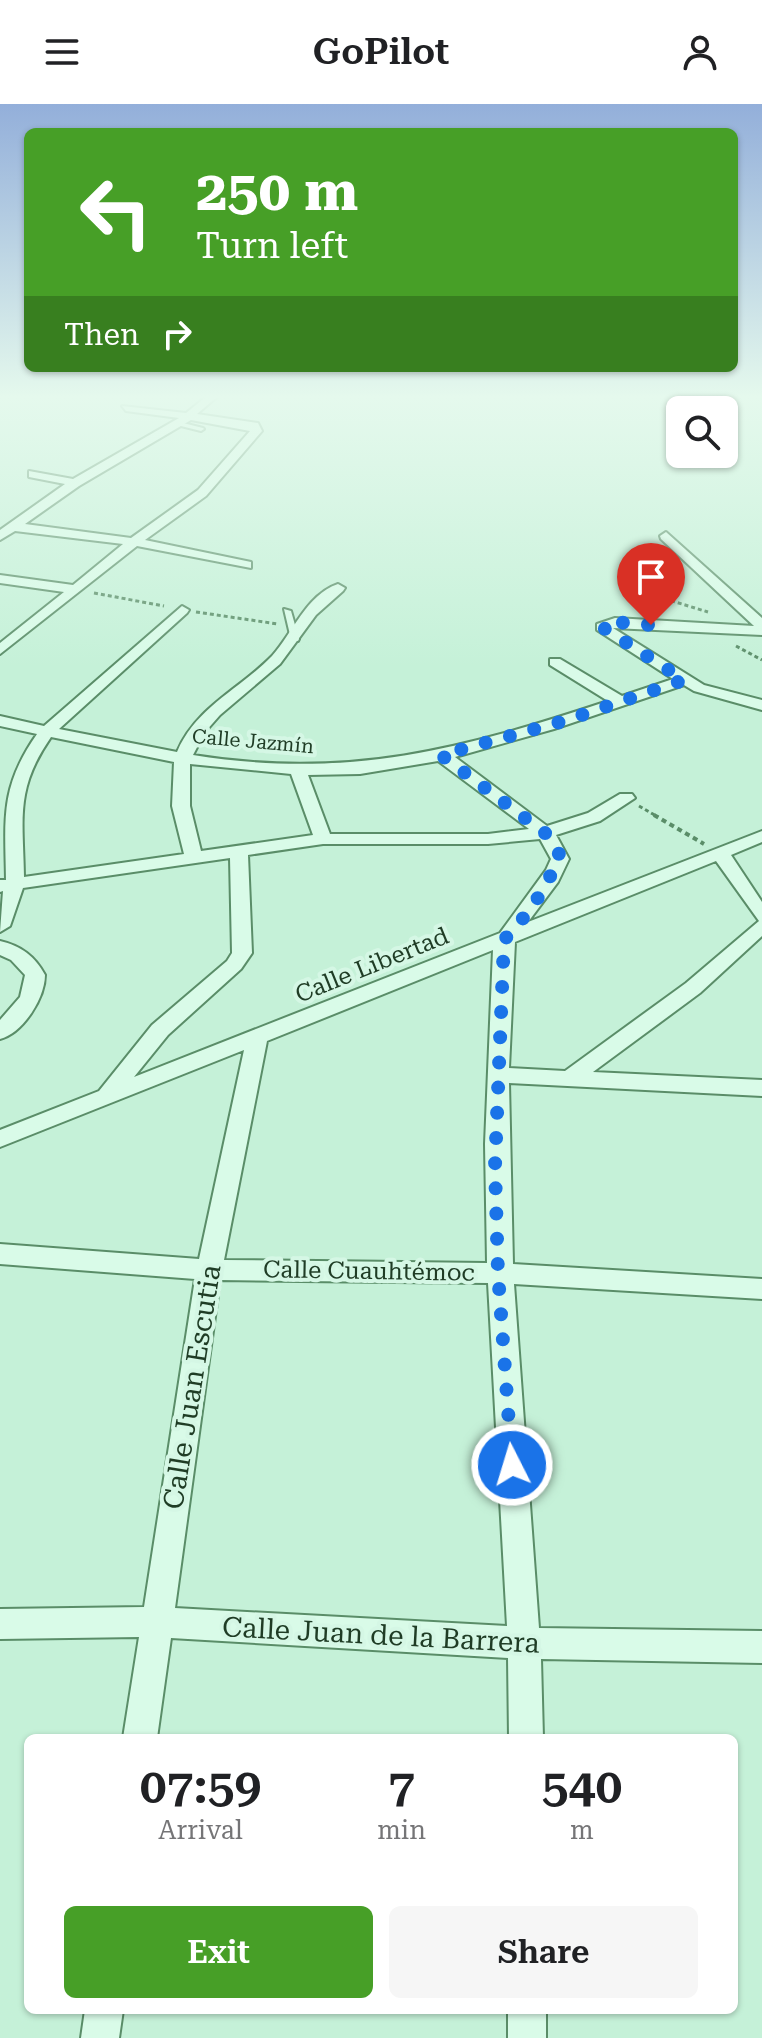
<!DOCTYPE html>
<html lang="en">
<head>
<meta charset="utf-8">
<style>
  body { margin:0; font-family:"Roboto Serif",serif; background:#f6f6f6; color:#202124; height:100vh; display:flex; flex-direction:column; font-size:30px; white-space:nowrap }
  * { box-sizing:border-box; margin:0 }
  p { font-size:26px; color:#757577 }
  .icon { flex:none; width:44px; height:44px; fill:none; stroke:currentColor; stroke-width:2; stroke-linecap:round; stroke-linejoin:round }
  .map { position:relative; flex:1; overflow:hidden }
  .sheet { position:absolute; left:24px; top:1630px; width:714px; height:280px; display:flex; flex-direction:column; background:#fff; border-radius:12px; box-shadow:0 2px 6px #0004 }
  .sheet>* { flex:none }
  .top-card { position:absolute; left:24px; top:24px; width:714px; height:244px; border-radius:12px; box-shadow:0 2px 6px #0004; background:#479f27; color:#fff; overflow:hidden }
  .buttons { position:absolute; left:666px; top:292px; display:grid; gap:16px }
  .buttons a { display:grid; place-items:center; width:72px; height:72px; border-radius:12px; background:#fff; box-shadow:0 2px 6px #0004; font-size:40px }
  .pin { position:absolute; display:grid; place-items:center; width:68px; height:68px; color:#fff; margin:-82px -34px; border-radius:50% 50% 50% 0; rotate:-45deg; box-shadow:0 0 8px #0007 }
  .pin .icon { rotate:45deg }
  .me { position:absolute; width:88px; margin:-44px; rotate:355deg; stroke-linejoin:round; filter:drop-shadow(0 0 6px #0008) }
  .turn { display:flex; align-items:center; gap:28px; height:168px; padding:0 40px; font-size:36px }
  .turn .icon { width:104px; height:104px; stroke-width:2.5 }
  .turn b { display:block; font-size:56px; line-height:68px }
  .then { display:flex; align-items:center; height:76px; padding:0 40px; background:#0003; gap:16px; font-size:30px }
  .eta { display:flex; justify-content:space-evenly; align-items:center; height:136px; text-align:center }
  .eta b { font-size:48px; font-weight:600; line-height:56px }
  .button { display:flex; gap:16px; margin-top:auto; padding:16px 40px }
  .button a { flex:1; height:92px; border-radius:12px; background:#479f27; color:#fff; font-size:32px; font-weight:600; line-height:92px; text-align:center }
  .button a+a { background:#f6f6f6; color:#202124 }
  header { display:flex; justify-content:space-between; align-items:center; height:104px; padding:0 40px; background:#fff; font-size:36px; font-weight:600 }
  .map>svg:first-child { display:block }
</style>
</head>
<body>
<header><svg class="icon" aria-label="menu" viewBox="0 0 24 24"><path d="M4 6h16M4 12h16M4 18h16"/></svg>GoPilot<svg class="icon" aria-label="person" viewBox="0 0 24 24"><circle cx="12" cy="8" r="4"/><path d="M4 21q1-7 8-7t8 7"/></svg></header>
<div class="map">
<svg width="762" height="1934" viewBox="0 0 762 1934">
  <rect width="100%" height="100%" fill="#c5f1d8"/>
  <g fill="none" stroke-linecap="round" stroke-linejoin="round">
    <defs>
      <path id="service" d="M179,318L203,324L204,325L201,327L177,321Z
        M284,505L291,507L299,535L298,537L291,535Z"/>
      <path id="minor" d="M207,292H218L197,310L258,319L262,327L206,392L145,436L251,458V464L137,442L0,550V539L64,488L0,479V471L73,481L123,440L15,427L0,436V426L65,380L29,373V367L73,375L179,314L126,307L122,302L186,309ZM191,316L250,327L198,386L131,434L25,420L79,382Z
        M666,428L762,514V531L613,524L704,581L762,596V606L694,587L684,581L554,625L455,653L547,722L588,709L620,690H632L635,694L600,717L556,731L569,755L558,778L528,818L762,727V738L731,751L762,798V832L700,889L593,968L762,976V992L509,979L513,1160L762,1175V1195L514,1180L539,1524L762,1527V1559L541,1555L543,1634H509L508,1554L171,1534L157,1634H123L139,1533L0,1535V1505L144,1503L195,1175L0,1160V1140L199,1155L244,946L0,1043V1026L99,987L152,921L227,857L232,849L230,754L23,784L10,822L0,828L3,787L0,788V776H6C5,713 0,683 37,630L0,622V612L44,622L182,502L189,506L187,509L59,625L177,648C196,603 240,585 272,552C293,529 306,491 338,480L345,484L343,487L316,511L280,560L220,611L205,628L193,651C347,676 463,645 608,597L550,561V555H560L622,592L673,575L597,526V520L615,514L754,522L661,435L660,432ZM51,633L174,658L172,702L184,750L24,773C23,713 15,685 51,633ZM438,657L529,725L488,730H330L308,671L360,670ZM190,660L291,670L313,731L201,747L190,702ZM540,735L551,755L546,766L500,829L134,973L168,931L241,865L252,849L248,751L323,740H488ZM716,757L759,817L686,879L565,967L509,964L515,838ZM493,846L485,1040L487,1159L224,1156L267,937ZM220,1176L488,1179L507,1522L175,1504Z
        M0,837C21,842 35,852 45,871C45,894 23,929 0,935V916L20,893L25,871L11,856L0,851Z
        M85,1906H123L119,1934H81Z
        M508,1906H546V1934H508Z"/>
    </defs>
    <use href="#service" stroke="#5a8d68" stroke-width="4"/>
    <use href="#minor" stroke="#5a8d68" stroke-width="4"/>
    <path stroke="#5a8d68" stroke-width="3" stroke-dasharray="4 3" stroke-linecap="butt" d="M94,489L164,502
      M646,506L648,502L672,497L708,508
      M196,508L278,520
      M736,542L762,556
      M639,702L658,713"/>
    <path stroke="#5a8d68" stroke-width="4" stroke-dasharray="5 4" stroke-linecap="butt" d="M654,711L704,740"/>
    <use href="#service" fill="#d9fbe8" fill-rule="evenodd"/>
    <use href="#minor" fill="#d9fbe8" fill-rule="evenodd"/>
  </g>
  <linearGradient id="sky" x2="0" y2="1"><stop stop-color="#93afda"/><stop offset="0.52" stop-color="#e5f9ed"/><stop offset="1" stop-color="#e5f9ed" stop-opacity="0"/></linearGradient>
  <rect width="762" height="563" fill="url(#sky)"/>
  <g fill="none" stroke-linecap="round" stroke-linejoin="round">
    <path stroke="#1a73e8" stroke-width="14" stroke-dasharray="0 25.2" d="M512,1361L498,1169L495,1062L504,836L532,804L560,755L558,746L545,729L441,651L564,617L684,576L602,523L615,518L651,521"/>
  </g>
  <g text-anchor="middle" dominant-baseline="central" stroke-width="8" stroke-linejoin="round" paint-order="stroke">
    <g font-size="20" fill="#1f3c25" stroke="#d5f7e5">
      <text transform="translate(253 637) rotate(5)">Calle Jazmín</text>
    </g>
    <g font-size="24" fill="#1f3c25" stroke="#d5f7e5">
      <text transform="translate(372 861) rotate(-22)">Calle Libertad</text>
      <text transform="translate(369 1167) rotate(1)">Calle Cuauhtémoc</text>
    </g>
    <g font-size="28" fill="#1f3c25" stroke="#d5f7e5">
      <text transform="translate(192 1283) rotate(-81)">Calle Juan Escutia</text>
      <text transform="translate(381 1531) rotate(3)">Calle Juan de la Barrera</text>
    </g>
  </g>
</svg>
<div class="buttons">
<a><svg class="icon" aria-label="search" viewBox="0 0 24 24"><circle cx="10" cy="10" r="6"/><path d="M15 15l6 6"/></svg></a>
</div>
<div class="pin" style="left:651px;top:521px;background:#d93025"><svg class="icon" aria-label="arrive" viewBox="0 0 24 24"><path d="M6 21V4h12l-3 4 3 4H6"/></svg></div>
<svg class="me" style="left:512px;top:1361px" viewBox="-20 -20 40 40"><circle r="17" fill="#1a73e8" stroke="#fff" stroke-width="3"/><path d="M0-11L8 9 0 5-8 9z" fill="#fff"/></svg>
<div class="top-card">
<div class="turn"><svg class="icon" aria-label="left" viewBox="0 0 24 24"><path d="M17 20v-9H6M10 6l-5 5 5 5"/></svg><div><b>250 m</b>Turn left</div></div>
<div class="then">Then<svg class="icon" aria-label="right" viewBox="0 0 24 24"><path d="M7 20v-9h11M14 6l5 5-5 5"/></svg></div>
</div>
<section class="sheet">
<div class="eta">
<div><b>07:59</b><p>Arrival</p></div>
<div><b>7</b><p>min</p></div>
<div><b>540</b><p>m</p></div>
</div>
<div class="button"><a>Exit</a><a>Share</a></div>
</section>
</div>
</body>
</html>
